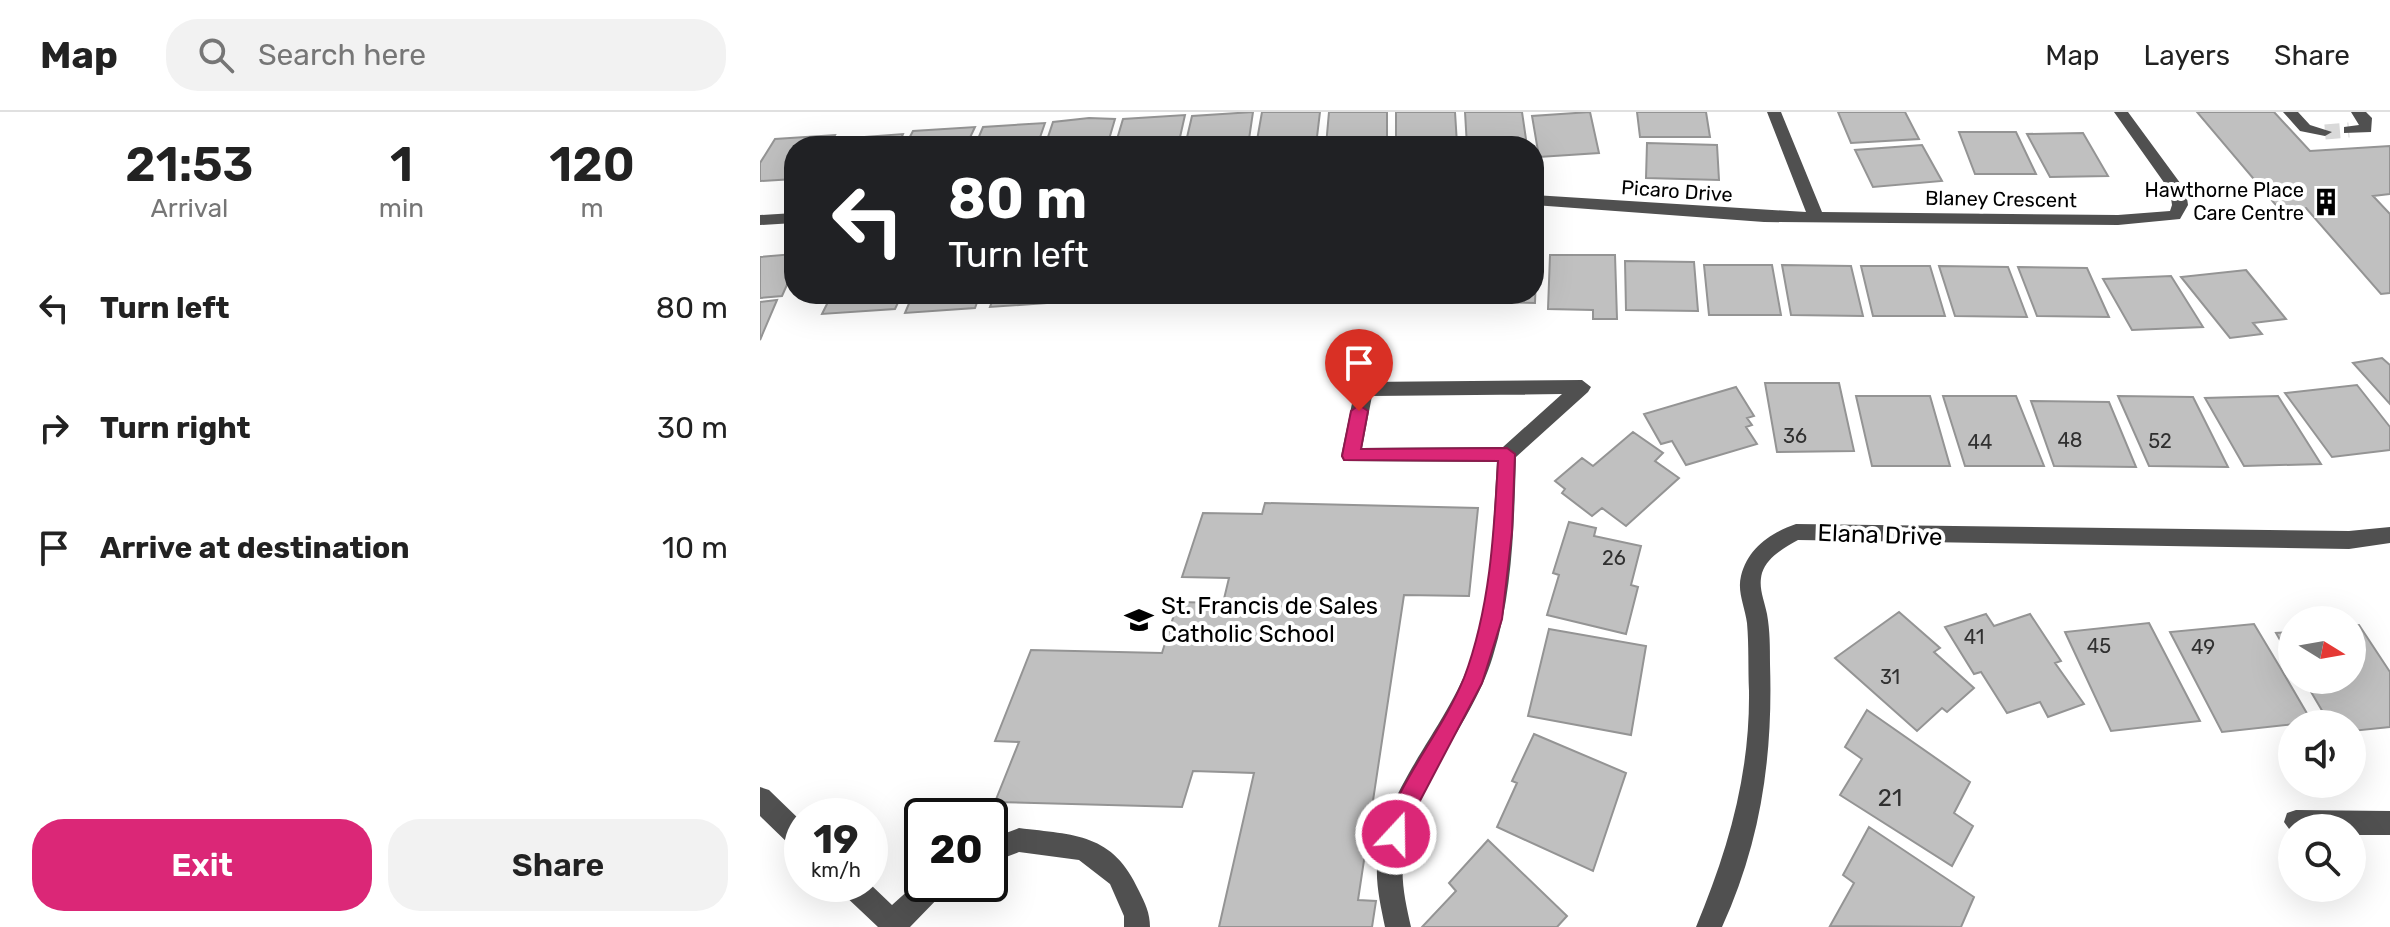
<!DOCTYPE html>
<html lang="en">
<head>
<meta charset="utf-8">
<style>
  body { margin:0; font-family:Rubik,sans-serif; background:#f2f2f2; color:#222; height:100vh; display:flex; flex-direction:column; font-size:30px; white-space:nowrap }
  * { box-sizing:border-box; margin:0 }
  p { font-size:26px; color:#767676 }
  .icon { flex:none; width:44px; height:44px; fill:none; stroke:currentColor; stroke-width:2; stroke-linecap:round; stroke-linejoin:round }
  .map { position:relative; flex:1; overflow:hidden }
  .panel { display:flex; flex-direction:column; background:#fff; width:760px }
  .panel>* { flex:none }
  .top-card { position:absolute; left:24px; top:24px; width:760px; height:168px; border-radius:32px; box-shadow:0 8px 32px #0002; background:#202124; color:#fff; overflow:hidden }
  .needle { width:52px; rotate:101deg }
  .controls { position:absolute; left:1518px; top:494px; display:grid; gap:16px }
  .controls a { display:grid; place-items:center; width:88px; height:88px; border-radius:50%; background:#fff; box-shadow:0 8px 32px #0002; font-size:40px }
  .speed { position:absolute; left:24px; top:686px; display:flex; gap:16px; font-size:40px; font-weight:700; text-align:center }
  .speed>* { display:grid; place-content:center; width:104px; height:104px; border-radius:50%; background:#fff; box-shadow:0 8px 32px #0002; line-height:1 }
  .speed small { font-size:20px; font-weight:400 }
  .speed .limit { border:4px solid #111; border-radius:12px; background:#fff; color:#111 }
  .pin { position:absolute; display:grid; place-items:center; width:68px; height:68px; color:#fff; margin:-82px -34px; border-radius:50% 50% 50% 0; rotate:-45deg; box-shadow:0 0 8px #0007 }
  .pin .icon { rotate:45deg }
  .me { position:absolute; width:88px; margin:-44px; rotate:21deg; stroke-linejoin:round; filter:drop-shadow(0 0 6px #0008) }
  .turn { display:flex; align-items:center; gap:28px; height:168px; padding:0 32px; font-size:36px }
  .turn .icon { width:104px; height:104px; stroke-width:2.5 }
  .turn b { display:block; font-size:56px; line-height:68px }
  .eta { display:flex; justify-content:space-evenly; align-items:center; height:136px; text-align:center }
  .eta b { font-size:48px; font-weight:600; line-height:56px }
  .primary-button { display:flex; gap:16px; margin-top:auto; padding:16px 32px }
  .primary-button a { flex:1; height:92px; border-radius:32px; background:#db2777; color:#fff; font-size:32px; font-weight:600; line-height:92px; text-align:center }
  .primary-button a+a { background:#f2f2f2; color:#222 }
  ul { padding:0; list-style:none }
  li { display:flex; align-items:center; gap:24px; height:120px; padding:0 32px }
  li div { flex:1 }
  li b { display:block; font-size:30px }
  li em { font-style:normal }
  header { display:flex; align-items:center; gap:48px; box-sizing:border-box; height:112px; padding:0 40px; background:#fff; border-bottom:2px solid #e0e0e0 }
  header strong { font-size:38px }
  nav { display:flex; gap:44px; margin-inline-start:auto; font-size:28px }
  .search { width:560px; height:72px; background:#f2f2f2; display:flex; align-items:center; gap:20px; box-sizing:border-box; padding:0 28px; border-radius:32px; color:#767676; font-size:30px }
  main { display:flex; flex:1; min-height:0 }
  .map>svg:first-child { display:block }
</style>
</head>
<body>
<header>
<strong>Map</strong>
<div class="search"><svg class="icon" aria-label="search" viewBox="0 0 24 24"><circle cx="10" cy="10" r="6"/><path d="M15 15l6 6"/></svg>Search here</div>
<nav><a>Map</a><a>Layers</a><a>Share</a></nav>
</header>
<main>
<section class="panel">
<div class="eta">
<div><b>21:53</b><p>Arrival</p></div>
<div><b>1</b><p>min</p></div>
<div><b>120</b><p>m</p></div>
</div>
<ul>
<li><svg class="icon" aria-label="left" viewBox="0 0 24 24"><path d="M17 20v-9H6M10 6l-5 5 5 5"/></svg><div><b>Turn left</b></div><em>80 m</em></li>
<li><svg class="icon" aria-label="right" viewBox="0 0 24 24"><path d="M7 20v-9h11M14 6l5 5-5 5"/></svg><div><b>Turn right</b></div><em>30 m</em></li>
<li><svg class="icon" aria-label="arrive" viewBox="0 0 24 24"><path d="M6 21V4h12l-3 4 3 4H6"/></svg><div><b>Arrive at destination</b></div><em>10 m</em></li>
</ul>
<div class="primary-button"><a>Exit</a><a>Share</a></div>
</section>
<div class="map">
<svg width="1630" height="815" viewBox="0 0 1630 815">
  <rect width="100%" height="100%" fill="#fff"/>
  <path fill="#c0c0c0" stroke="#949494" stroke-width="2" d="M493,0L488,34H425L432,4Z
    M502,0H560L556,33L496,34Z
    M569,0H627V30L566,34Z
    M636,0H695L697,32L636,34Z
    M705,0H762L767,34H707Z
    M830,0L839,41L779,45L772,4Z
    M877,0H946L950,25H880Z
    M1078,0H1145L1159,27L1091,31Z
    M1437,0H1514L1550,39L1630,34V82L1613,84L1630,102V181L1621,182L1546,96L1520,98Z
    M425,3L418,34H355L363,7Z
    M329,6L355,7L347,34H285L293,10Z
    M285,11L277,34H215L223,15Z
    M215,15L206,34H145L153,19Z
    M1199,20H1256L1276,62H1215Z
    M1323,21L1348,64L1290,65L1267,22Z
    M143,22L138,34H75L78,27Z
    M75,23L69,34H34V67L0,69V51L15,27Z
    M887,31L957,33L959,68L886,66Z
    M1162,33L1182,69L1113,75L1095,38Z
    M774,136H777L775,191L709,190L710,182H774Z
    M34,142V157L22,184L0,186V145Z
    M790,143H855L857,207H833V198L788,197Z
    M865,149L934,150L938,199L866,198Z
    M944,153H1012L1021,203H949Z
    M1022,153L1091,154L1103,204L1031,203Z
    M1101,154H1170L1185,204H1113Z
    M1179,154L1248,155L1267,205L1195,204Z
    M1258,155L1327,156L1349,205L1277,204Z
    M1486,158L1526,207L1493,211L1502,222L1470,226L1421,165Z
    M1411,164L1443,215L1372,218L1343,167Z
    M72,182H142L135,197L62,202Z
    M153,182H220L215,196L145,201Z
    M235,182H302L300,190L230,195Z
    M17,188L0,228V190Z
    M1622,246L1630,253V292L1593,251Z
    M1005,271H1079L1094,339L1017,340Z
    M1597,273L1630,315V338L1572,345L1525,281Z
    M976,275L994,304L987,306L992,313L986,315L997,332L926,353L912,329L901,332L884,302Z
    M1096,284H1170L1190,354H1112Z
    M1183,284H1256L1284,354H1205Z
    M1358,284L1433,285L1468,355L1389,354Z
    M1518,284L1561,352L1484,354L1445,286Z
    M1271,289L1349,290L1376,355L1294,354Z
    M873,320L903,341L895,349L919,366L866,414L842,396L832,404L802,381L805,377L795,369L822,346L833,354Z
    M505,391L718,396L709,484L644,483L598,788L616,789L612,815H459L494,661L433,659L422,695L235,690L259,630L235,629L271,538L402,541L418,490L463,491L469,466L422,465L443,401L502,402Z
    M809,410L836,416L834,424L881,434L871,473L878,475L866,522L787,503L799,463L793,461Z
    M1139,500L1180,536L1174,540L1214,576L1187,600L1182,596L1157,619L1075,546Z
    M1226,502L1234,514L1270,502L1301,549L1295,551L1324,592L1288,605L1280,590L1247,601L1221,560L1214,562L1185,515Z
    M1389,511L1440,609L1351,619L1305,520Z
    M1494,512L1521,557L1552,610L1462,620L1410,520Z
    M1599,513L1630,560V615L1592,619V612H1570L1544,568H1592V514Z
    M789,517L886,534L871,623L768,604Z
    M1532,520V549L1516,521Z
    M1107,598L1210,670L1194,701L1213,714L1192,754L1080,683L1102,647L1085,635Z
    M774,622L866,661L833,759L737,715L757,671L752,669Z
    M1109,715L1214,785L1201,815L1070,814L1094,771L1083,763Z
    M728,728L807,804L797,815H662L696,779L689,771Z"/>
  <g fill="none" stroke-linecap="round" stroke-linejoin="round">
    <path stroke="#d9d9d9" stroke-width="15" stroke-dasharray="15 8" stroke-linecap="butt" d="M1565,20L1589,18"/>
    <path fill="#505050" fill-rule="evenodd" d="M1007,0H1021L1062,100L1358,103L1410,99L1412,93L1410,79L1354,0H1368L1426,79L1428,93L1420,107L1358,113L1004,110L774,93V83L1046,100Z
      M1523,0H1538L1550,13L1572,20L1565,24L1540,19Z
      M1591,0H1606L1612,6L1611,20L1584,21V15L1599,13Z
      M34,101V111L0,113V103Z
      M822,268L831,275L828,280L756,345C754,411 753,480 733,544C712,615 649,674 643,749C641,771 646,793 651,815H625C621,795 616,775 617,754C622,675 688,617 712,543C732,481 733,415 737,350L584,349L581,344L595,277L604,270ZM802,282L743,335L602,336L612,284Z
      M1036,412L1589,419L1630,415V431L1589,437L1038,428C1024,436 1007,445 1002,461C998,476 1004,487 1007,502C1010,519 1010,535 1010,552C1013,644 1001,730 962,815H936C968,738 990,663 989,579C988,556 989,534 987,511C985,495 977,480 981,464C988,436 1010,421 1036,412Z
      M0,675L9,678L42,710V739L33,736L0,704Z
      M1536,698L1630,699V723H1592V716H1532V721L1524,710L1527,701Z
      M259,716C315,723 353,721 379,779C385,791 390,801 390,815H364V804L350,772L319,748L259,740L230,751V727Z
      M162,766V772H187L183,781L150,815H118L82,781L78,772H110L132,793Z"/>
  </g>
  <path fill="#db2777" stroke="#8e194d" stroke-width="2" d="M599,293L608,299L601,337L747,336L755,342L752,420L742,507L722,571L652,704L644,730L636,733L628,730L625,722L631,700C651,654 685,613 704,566C730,497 734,422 738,349L584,348L582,344L591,299Z"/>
  <defs>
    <symbol id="building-bare" viewBox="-9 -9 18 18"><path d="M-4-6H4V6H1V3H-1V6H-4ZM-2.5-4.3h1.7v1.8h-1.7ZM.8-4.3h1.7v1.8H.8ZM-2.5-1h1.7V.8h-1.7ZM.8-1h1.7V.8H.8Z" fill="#000" stroke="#fff" stroke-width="2.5" paint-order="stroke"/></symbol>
    <symbol id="school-bare" viewBox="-9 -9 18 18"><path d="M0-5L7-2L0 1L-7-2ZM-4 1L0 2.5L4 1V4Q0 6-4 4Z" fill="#000" stroke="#fff" stroke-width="2.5" paint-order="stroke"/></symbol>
  </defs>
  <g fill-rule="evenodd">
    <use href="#building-bare" x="1546" y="70" width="40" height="40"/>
    <use href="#school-bare" x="359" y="488" width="40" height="40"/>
  </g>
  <g text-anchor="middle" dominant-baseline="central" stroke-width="8" stroke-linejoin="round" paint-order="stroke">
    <g font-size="20" fill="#000" stroke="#fff" text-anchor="end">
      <text x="1544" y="78">Hawthorne Place<tspan x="1544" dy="23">Care Centre</tspan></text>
    </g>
    <g font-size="20" fill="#000" stroke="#fff">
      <text transform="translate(917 79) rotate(4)">Picaro Drive</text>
      <text transform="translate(1241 87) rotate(1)">Blaney Crescent</text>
    </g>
    <g font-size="20" fill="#303030">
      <text x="1035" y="324">36</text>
      <text x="1310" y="328">48</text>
      <text x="1400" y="329">52</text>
      <text x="1220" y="330">44</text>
      <text x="854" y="446">26</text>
      <text x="1214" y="525">41</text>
      <text x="1339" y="534">45</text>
      <text x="1443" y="535">49</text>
      <text x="1130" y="565">31</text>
    </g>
    <g font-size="24" fill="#000" stroke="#fff">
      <text transform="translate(1120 423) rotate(2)">Elana Drive</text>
    </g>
    <g font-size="24" fill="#000" stroke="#fff" text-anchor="start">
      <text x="401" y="494">St. Francis de Sales<tspan x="401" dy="28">Catholic School</tspan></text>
    </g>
    <g font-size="24" fill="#303030">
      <text x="1130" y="686">21</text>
    </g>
  </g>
</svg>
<div class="controls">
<a><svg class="needle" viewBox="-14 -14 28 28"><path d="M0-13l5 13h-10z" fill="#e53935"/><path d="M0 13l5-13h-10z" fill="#767676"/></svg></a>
<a><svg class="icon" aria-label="sound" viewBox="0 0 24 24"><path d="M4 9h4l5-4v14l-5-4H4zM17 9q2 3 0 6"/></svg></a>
<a><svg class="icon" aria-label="search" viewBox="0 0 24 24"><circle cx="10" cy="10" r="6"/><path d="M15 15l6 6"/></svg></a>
</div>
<div class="speed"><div>19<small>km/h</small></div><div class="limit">20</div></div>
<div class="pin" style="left:599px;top:299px;background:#d93025"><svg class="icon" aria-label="arrive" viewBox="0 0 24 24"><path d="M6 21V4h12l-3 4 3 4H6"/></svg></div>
<svg class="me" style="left:636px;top:722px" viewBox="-20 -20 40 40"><circle r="17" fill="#db2777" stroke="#fff" stroke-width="3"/><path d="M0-11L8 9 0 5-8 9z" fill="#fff"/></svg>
<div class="top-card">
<div class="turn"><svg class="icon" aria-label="left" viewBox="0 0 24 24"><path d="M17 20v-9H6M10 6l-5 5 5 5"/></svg><div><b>80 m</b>Turn left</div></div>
</div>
</div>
</main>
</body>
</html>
